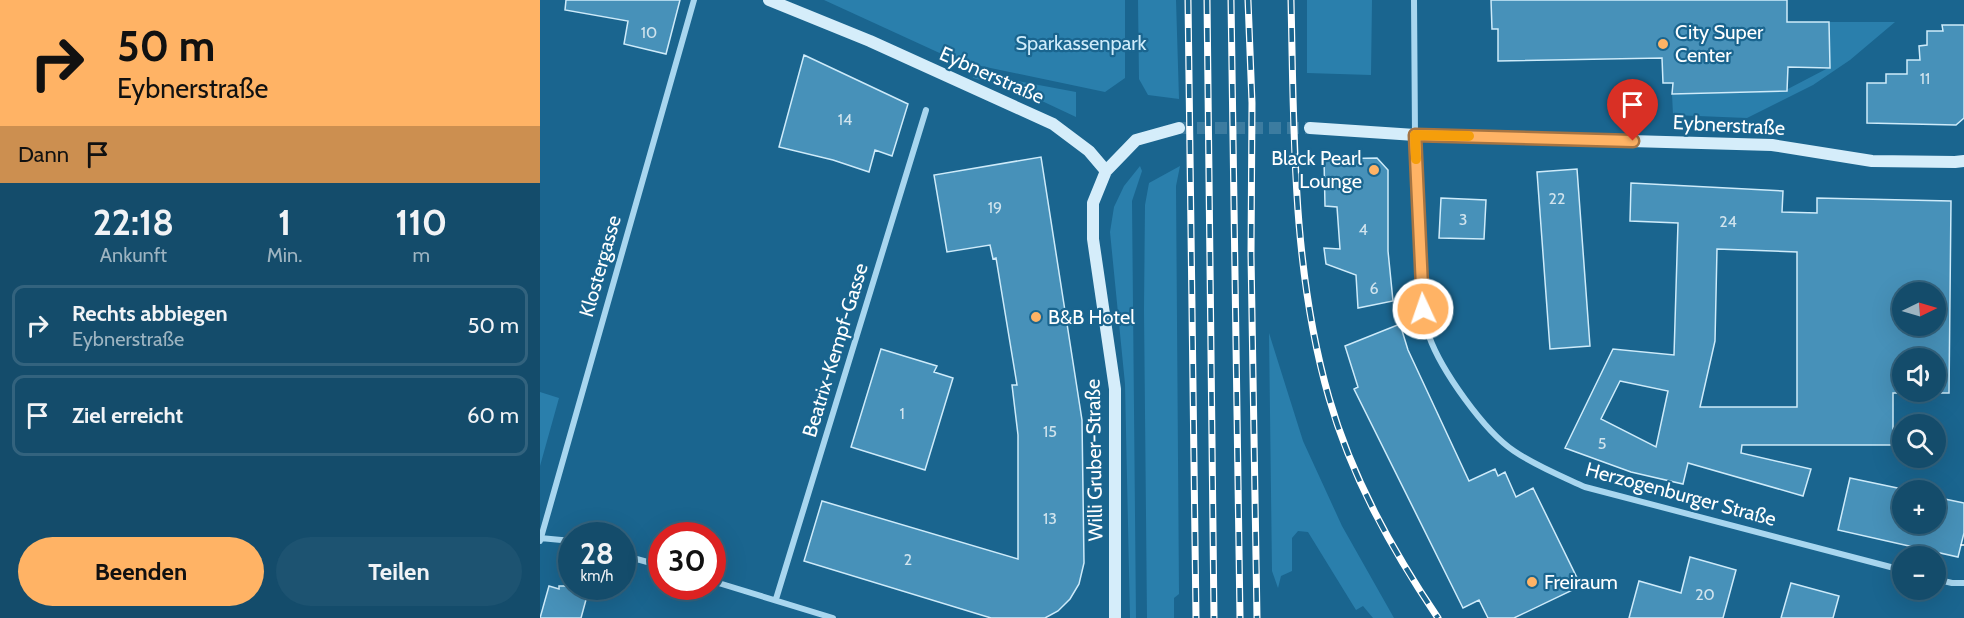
<!DOCTYPE html>
<html lang="de">
<head>
<meta charset="utf-8">
<style>
  body { margin:0; font-family:Cabin,sans-serif; background:#1d5371; color:#f1f3f6; height:100vh; display:flex; flex-direction:column; font-size:22px; white-space:nowrap }
  * { box-sizing:border-box; margin:0 }
  p { font-size:20px; color:#9db4c1 }
  .icon { flex:none; width:33px; height:33px; fill:none; stroke:currentColor; stroke-width:2; stroke-linecap:round; stroke-linejoin:round }
  .map { position:relative; flex:1; overflow:hidden }
  .panel { display:flex; flex-direction:column; background:#144c6b; width:540px }
  .panel>* { flex:none }
  .hud { background:#ffb365; color:#111; overflow:hidden }
  .needle { width:39px; rotate:85deg }
  .fabs { position:absolute; left:1352px; top:282px; display:grid; gap:12px }
  .fabs a { display:grid; place-items:center; width:54px; height:54px; border-radius:50%; background:#144c6b; box-shadow:0 6px 24px #0002,0 0 0 2px #33637e; font-size:30px }
  .speed { position:absolute; left:18px; top:522px; display:flex; gap:12px; font-size:30px; font-weight:700; text-align:center }
  .speed>* { display:grid; place-content:center; width:78px; height:78px; border-radius:50%; background:#144c6b; box-shadow:0 6px 24px #0002,0 0 0 2px #33637e; line-height:1 }
  .speed small { font-size:15px; font-weight:400 }
  .speed .limit { border:9px solid #d22; background:#fff; color:#111 }
  .pin { position:absolute; display:grid; place-items:center; width:51px; height:51px; color:#fff; margin:-62px -26px; border-radius:50% 50% 50% 0; rotate:-45deg; box-shadow:0 0 6px #0007 }
  .pin .icon { rotate:45deg }
  .me { position:absolute; width:66px; margin:-33px; rotate:357deg; stroke-linejoin:round; filter:drop-shadow(0 0 4px #0008) }
  .turn { display:flex; align-items:center; gap:21px; height:126px; padding:0 18px; font-size:27px }
  .turn .icon { width:78px; height:78px; stroke-width:2.5 }
  .turn b { display:block; font-size:42px; line-height:51px }
  .then { display:flex; align-items:center; height:57px; padding:0 18px; background:#0003; gap:12px; font-size:22px }
  .eta { display:flex; justify-content:space-evenly; align-items:center; height:102px; text-align:center }
  .eta b { font-size:36px; font-weight:700; line-height:42px }
  .cta { display:flex; gap:12px; margin-top:auto; padding:12px 18px }
  .cta a { flex:1; height:69px; border-radius:36px; background:#ffb365; color:#111; font-size:24px; font-weight:700; line-height:69px; text-align:center }
  .cta a+a { background:#1d5371; color:#f1f3f6 }
  ul { padding:0; list-style:none }
  li { display:flex; align-items:center; gap:18px; height:81px; margin:0 12px 9px; padding:0 6px; border:3px solid #33637e; border-radius:12px }
  li div { flex:1 }
  li b { display:block; font-size:22px }
  li em { font-style:normal }
  main { display:flex; flex:1; min-height:0 }
  .map>svg:first-child { display:block }
</style>
</head>
<body>
<main>
<section class="panel">
<div class="hud">
<div class="turn"><svg class="icon" aria-label="right" viewBox="0 0 24 24"><path d="M7 20v-9h11M14 6l5 5-5 5"/></svg><div><b>50 m</b>Eybnerstraße</div></div>
<div class="then">Dann<svg class="icon" aria-label="arrive" viewBox="0 0 24 24"><path d="M6 21V4h12l-3 4 3 4H6"/></svg></div>
</div>
<div class="eta">
<div><b>22:18</b><p>Ankunft</p></div>
<div><b>1</b><p>Min.</p></div>
<div><b>110</b><p>m</p></div>
</div>
<ul>
<li><svg class="icon" aria-label="right" viewBox="0 0 24 24"><path d="M7 20v-9h11M14 6l5 5-5 5"/></svg><div><b>Rechts abbiegen</b><p>Eybnerstraße</p></div><em>50 m</em></li>
<li><svg class="icon" aria-label="arrive" viewBox="0 0 24 24"><path d="M6 21V4h12l-3 4 3 4H6"/></svg><div><b>Ziel erreicht</b></div><em>60 m</em></li>
</ul>
<div class="cta"><a>Beenden</a><a>Teilen</a></div>
</section>
<div class="map">
<svg width="1424" height="618" viewBox="0 0 1424 618">
  <rect width="100%" height="100%" fill="#1a658f"/>
  <path fill="#2a7fac" d="M284,0H585V78L565,92L417,61Z
    M598,0H636L639,99L608,95L599,79Z
    M767,0H832L831,75L767,73Z
    M1289,22H1355L1310,60L1273,85L1207,118L1133,115L1132,94L1244,91L1290,67Z
    M434,73L536,92V117L487,94L433,78Z
    M600,166L602,171L592,201L596,618H590L585,384L570,232L574,207L584,186Z
    M640,166L636,186L639,594L634,598V618H607L604,310L605,205L609,183Z
    M729,333L763,441L802,526L854,618H833L823,606L816,610L768,532L758,531L752,538V571L741,576L738,588L732,571Z
    M0,392L19,398L0,466Z"/>
  <path fill="#4791b9" stroke="#ceebfa" stroke-width="1.5" fill-rule="evenodd" d="M26,0H140L126,54L84,44L88,21L25,10Z
    M951,0H1247V22H1289L1290,68L1248,67L1247,91L1132,94L1133,83H1123L1122,58L958,61V29H952Z
    M1402,25H1424V118L1416,125L1327,123V83H1346V74H1367V60H1380L1379,46L1387,45V31H1403Z
    M264,55L368,104L352,156L335,150L329,172L293,160L239,147Z
    M501,157L542,420L544,563L539,584L530,599L518,611L505,618H451L264,561L282,501L478,559V435L472,385H477L456,258L453,259L450,245L407,252L394,175Z
    M837,158L848,170V251L853,301L818,308L816,275L786,264L784,248L800,249L797,207L785,206L784,159Z
    M1037,169L1050,346L1010,349L997,172Z
    M1091,183L1243,191L1242,212L1277,213V198L1411,201L1409,393H1353V445H1202L1201,453L1271,469L1263,496L1148,463L1143,484L1091,472L1025,448L1073,349L1134,355L1138,223L1090,221ZM1177,249L1257,252V407H1160L1175,341ZM1362,292H1395V326H1362ZM1362,358H1395V392H1362ZM1080,381L1128,391L1116,447L1061,419Z
    M901,198L946,200L944,239L899,238Z
    M860,324L868,350L929,481L955,469L958,476L965,472L976,497L993,488L1041,586L974,618H948L939,600L923,608L814,389L818,387L805,346Z
    M341,349L397,366L394,372L413,378L385,470L311,447Z
    M1310,478L1367,490H1362V524H1395V497L1424,503V533L1418,557L1298,530Z
    M1150,557L1196,570L1183,618H1089L1099,581L1141,593Z
    M1251,583L1299,596L1293,618H1241Z
    M9,586L19,589V586H40L38,594L47,596L41,618H0Z"/>
  <g fill="none" stroke-linecap="round" stroke-linejoin="round">
    <path stroke="#3c7ca0" stroke-width="12" stroke-dasharray="12 6" stroke-linecap="butt" d="M639,128H770"/>
    <path stroke="#a8d6ef" stroke-width="6" d="M874,0L875,135L883,309C885,318 886,327 889,336C901,370 944,431 974,451C996,466 1021,476 1045,487L1362,570
      M0,538L32,541
      M0,541L154,0
      M82,555L122,566
      M1395,579L1412,583H1424
      M172,581L293,618
      M236,599L386,110"/>
    <path stroke="#d5edfa" stroke-width="12" d="M229,0L330,41L513,124L549,151L566,171
      M770,128L875,135L1232,145L1332,161L1415,162L1424,161
      M575,618V389L553,239V203L566,171L596,140L639,128"/>
    <path stroke="#fff" stroke-width="1.5" d="M1421,545H1424"/>
    <defs>
      <path id="rail" d="M648,0L656,618
        M667,0L674,618
        M691,0L700,618
        M708,0L712,103L711,255L717,618
        M751,0C754,133 752,269 789,398C812,478 852,550 898,618"/>
    </defs>
    <use href="#rail" stroke="#fff" stroke-width="7"/>
    <use href="#rail" stroke="#1a658f" stroke-width="4.5" stroke-dasharray="14" stroke-linecap="butt"/>
  </g>
  <g fill="none" stroke-linecap="round" stroke-linejoin="round">
    <defs>
      <path id="route" d="M883,309L875,135L1093,141"/>
    </defs>
    <use href="#route" stroke="#a67442" stroke-width="15"/>
    <use href="#route" stroke="#ffb365" stroke-width="10"/>
    <path stroke="#f59e0b" stroke-width="10" d="M876,159L875,135L929,136"/>
  </g>
  <g fill="#ffb365" stroke="#1a658f" stroke-width="2">
    <circle cx="1123" cy="44" r="6"/>
    <circle cx="834" cy="170" r="6"/>
    <circle cx="496" cy="317" r="6"/>
    <circle cx="992" cy="582" r="6"/>
  </g>
  <g text-anchor="middle" dominant-baseline="central" stroke-width="4.5" stroke-linejoin="round" paint-order="stroke">
    <g font-size="16" fill="#d1e4ee">
      <text x="109" y="32">10</text>
      <text x="1385" y="78">11</text>
      <text x="305" y="119">14</text>
      <text x="1017" y="198">22</text>
      <text x="455" y="207">19</text>
      <text x="923" y="219">3</text>
      <text x="1188" y="221">24</text>
      <text x="823" y="229">4</text>
      <text x="834" y="288">6</text>
      <text x="362" y="413">1</text>
      <text x="510" y="431">15</text>
      <text x="1062" y="443">5</text>
      <text x="510" y="518">13</text>
      <text x="368" y="559">2</text>
      <text x="1165" y="594">20</text>
    </g>
    <g font-size="20" fill="#fff" stroke="#1a658f" text-anchor="start">
      <text x="1135" y="32">City Super<tspan x="1135" dy="23">Center</tspan></text>
      <text x="822" y="158" text-anchor="end">Black Pearl<tspan x="822" dy="23">Lounge</tspan></text>
      <text x="508" y="317">B&amp;B Hotel</text>
      <text x="1004" y="582">Freiraum</text>
    </g>
    <g font-size="20" fill="#ceebfa" stroke="#1a658f">
      <text x="541" y="43">Sparkassenpark</text>
    </g>
    <g font-size="20" fill="#fff" stroke="#1a658f">
      <text transform="translate(452 75) rotate(24)">Eybnerstraße</text>
      <text transform="translate(1189 125) rotate(3)">Eybnerstraße</text>
      <text transform="translate(60 266) rotate(-74)">Klostergasse</text>
      <text transform="translate(295 350) rotate(-73)">Beatrix-Kempf-Gasse</text>
      <text transform="translate(554 460) rotate(-91)">Willi Gruber-Straße</text>
      <text transform="translate(1141 494) rotate(15)">Herzogenburger Straße</text>
    </g>
  </g>
</svg>
<div class="fabs">
<a><svg class="needle" viewBox="-14 -14 28 28"><path d="M0-13l5 13h-10z" fill="#e53935"/><path d="M0 13l5-13h-10z" fill="#9db4c1"/></svg></a>
<a><svg class="icon" aria-label="sound" viewBox="0 0 24 24"><path d="M4 9h4l5-4v14l-5-4H4zM17 9q2 3 0 6"/></svg></a>
<a><svg class="icon" aria-label="search" viewBox="0 0 24 24"><circle cx="10" cy="10" r="6"/><path d="M15 15l6 6"/></svg></a>
<a>+</a>
<a>−</a>
</div>
<div class="speed"><div>28<small>km/h</small></div><div class="limit">30</div></div>
<div class="pin" style="left:1093px;top:141px;background:#d93025"><svg class="icon" aria-label="arrive" viewBox="0 0 24 24"><path d="M6 21V4h12l-3 4 3 4H6"/></svg></div>
<svg class="me" style="left:883px;top:309px" viewBox="-20 -20 40 40"><circle r="17" fill="#ffb365" stroke="#fff" stroke-width="3"/><path d="M0-11L8 9 0 5-8 9z" fill="#fff"/></svg>
</div>
</main>
</body>
</html>
